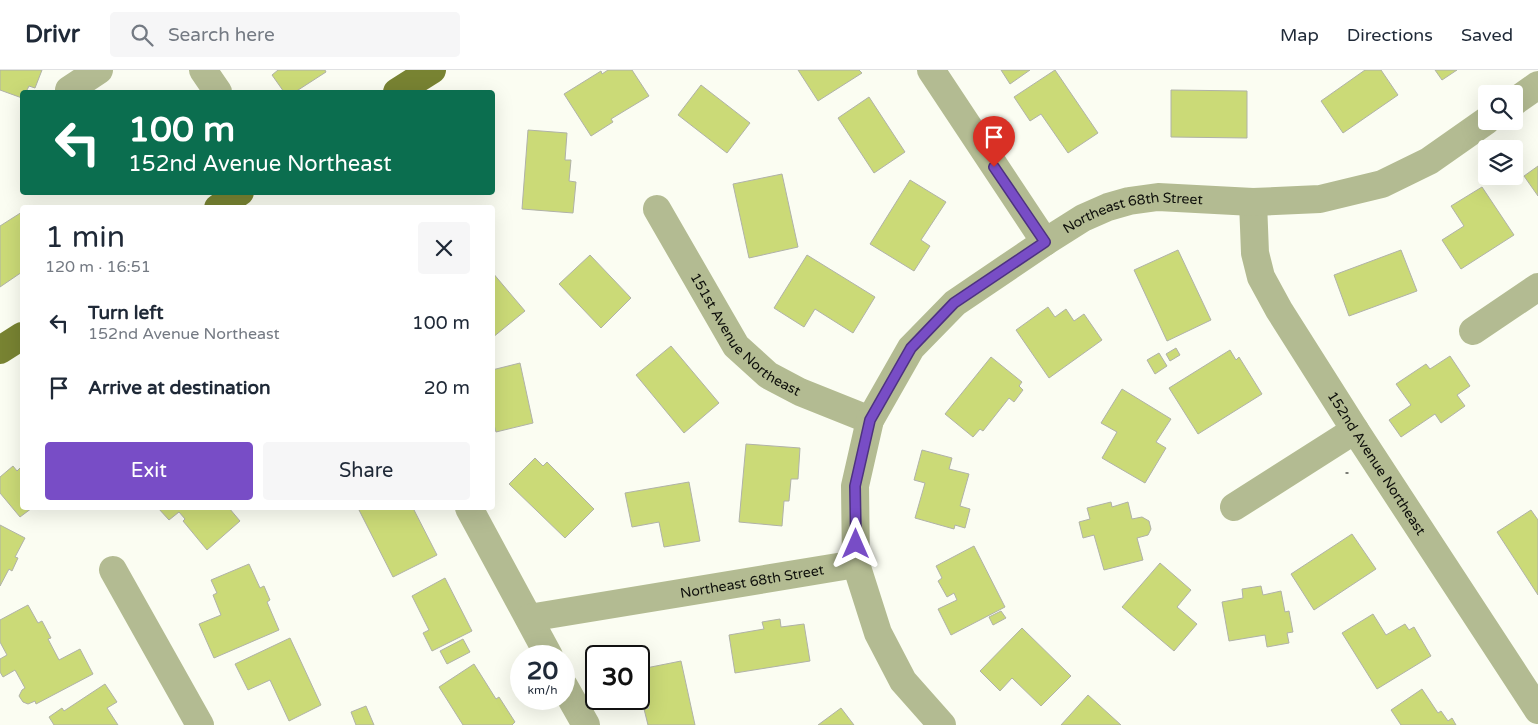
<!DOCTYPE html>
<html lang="en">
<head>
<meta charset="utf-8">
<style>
  body { margin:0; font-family:"Varela Round",sans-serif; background:#f6f6f7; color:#1f2937; height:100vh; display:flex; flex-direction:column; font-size:19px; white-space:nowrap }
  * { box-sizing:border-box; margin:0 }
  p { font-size:16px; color:#747a83 }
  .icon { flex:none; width:28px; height:28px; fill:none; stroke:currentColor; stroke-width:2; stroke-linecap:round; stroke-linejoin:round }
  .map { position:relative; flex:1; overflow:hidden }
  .sheet { position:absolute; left:20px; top:135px; width:475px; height:305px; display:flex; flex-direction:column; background:#fff; border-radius:5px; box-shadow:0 5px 20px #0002 }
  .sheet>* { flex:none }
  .banner { position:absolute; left:20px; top:20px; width:475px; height:105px; border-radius:5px; box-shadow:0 5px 20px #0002; background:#0b6e4f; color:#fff; overflow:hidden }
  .tools { position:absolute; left:1478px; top:15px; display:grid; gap:10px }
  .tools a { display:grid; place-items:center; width:45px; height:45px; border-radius:5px; background:#fff; box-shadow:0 5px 20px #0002; font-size:25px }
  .speed { position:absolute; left:510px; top:575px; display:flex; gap:10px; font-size:25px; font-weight:700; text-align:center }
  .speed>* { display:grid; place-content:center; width:65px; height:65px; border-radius:50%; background:#fff; box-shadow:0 5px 20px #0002; line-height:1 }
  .speed small { font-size:12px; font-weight:400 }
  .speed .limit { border:2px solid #111; border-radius:8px; background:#fff; color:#111 }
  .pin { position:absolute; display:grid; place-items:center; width:42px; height:42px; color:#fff; margin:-51px -21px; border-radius:50% 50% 50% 0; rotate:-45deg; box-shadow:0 0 5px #0007 }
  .pin .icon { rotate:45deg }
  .me { position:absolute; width:55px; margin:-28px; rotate:0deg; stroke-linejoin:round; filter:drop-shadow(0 0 4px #0008) }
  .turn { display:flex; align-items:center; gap:18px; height:105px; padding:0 25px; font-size:22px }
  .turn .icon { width:65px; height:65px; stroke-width:2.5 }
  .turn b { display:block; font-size:35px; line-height:42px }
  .round { display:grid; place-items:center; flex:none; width:52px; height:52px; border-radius:5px; background:#f6f6f7 }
  .overview { display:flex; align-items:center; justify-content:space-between; height:85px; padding:0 25px }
  h1 { font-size:30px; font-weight:600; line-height:38px }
  .button { display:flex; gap:10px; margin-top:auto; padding:10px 25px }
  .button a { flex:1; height:58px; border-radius:5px; background:#784dc6; color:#fff; font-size:20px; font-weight:600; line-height:58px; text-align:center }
  .button a+a { background:#f6f6f7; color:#1f2937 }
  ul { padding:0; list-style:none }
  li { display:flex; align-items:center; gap:15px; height:65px; padding:0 25px }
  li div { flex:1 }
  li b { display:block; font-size:19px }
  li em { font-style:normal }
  header { display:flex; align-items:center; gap:30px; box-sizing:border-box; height:70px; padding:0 25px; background:#fff; border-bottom:1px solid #e0e1e3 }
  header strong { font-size:24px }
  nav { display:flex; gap:28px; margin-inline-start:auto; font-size:18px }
  .search { width:350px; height:45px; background:#f6f6f7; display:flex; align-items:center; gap:12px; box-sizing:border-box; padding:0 18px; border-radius:5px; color:#747a83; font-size:19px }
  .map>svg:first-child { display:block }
</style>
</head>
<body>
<header>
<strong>Drivr</strong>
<div class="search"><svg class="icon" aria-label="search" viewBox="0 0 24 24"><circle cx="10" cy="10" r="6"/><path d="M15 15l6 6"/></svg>Search here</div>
<nav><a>Map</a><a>Directions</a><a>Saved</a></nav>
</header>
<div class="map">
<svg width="1538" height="655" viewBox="0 0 1538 655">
  <rect width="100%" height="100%" fill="#fbfdf2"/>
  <path fill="#cbda77" stroke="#b0b2a8" d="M0,0H42L35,18L29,16L26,22H22V28L0,20Z
    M278,0H325L326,2L295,22H284L272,5Z
    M608,0H632L649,26L611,49L613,52L591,66L564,24L601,1L602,4Z
    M798,0H859L862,3L818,31Z
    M1001,0H1030L1010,14Z
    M1055,0L1098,63L1068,83L1041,44L1030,51L1014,27Z
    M1365,0H1381L1398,25L1343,63L1321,31Z
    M1435,0H1457L1442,10Z
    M701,15L750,53L727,83L678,45Z
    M1171,20L1247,21V68L1171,67Z
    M869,27L905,82L874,103L838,48Z
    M528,60L567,63L565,90H571L569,111L576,112L573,143L522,139Z
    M1538,96V126L1524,106Z
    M782,104L798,177L749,188L733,114Z
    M910,110L946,132L921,170L930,176L914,201L870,174Z
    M1482,117L1514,165L1461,199L1442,170L1464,156L1451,136Z
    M22,142V202L0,217V156Z
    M1178,180L1211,250L1167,271L1134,200Z
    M1401,180L1417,221L1349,246L1334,205Z
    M590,185L631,228L601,258L559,214Z
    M807,185L875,227L853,263L815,239L804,257L774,238Z
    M492,202L525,241L492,268Z
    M1048,237L1055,247L1066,239L1074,251L1084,244L1102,270L1049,308L1016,260Z
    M671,276L719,333L684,363L636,305Z
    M1176,278L1180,285L1170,291L1166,284Z
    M1230,280L1236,290L1239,287L1262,324L1198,364L1169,318Z
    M1159,283L1167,296L1155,304L1147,290Z
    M1450,286L1470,316L1457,325L1465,336L1441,353L1435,344L1401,367L1389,350L1411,335L1396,314L1426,294L1430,299Z
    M991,287L1022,312L1019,316L1023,320L1014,332L1009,328L983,361L980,359L973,367L945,344Z
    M520,293L533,353L496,362L492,348V300Z
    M1122,319L1171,349L1156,372L1166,378L1145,413L1102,388L1117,362L1101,353Z
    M746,374L800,378L798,409H791L789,431H784L782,456L739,452Z
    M922,380L952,388L949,399L969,404L960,436L970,439L965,458L955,455L954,459L915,448L925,413L914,410Z
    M535,388L543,396L547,392L594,439L565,468L509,414Z
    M13,396L17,401L22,396V438H32L20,447L0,423V407Z
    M689,412L700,471L664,477L659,452L632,457L625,423Z
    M1111,432L1112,437L1128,432L1132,449L1142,447L1149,451L1151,459L1148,465L1137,468L1143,490L1104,500L1094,465L1083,468L1079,452L1090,449L1087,438Z
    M158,438H229L240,451L207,480L183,451L185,449L179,442L169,450Z
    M364,438H413L437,485L393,507L359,440Z
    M1531,440L1538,450V525L1497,462Z
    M0,455L25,468L15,487L18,488L12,501L9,499L0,516Z
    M1352,464L1376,499L1314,540L1291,504Z
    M974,476L1005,537L951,565L938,539L957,530L954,523L947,527L938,511L942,508L936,496Z
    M1160,493L1191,520L1177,537L1197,554L1174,581L1122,537Z
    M249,494L260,518L264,516L270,530L267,532L279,560L214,588L199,554L221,545L213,525L217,523L211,510Z
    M445,508L472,561L432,581L423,563L429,560L412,526Z
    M1261,516L1263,525L1281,521L1285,542L1289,541L1293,562L1287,563L1289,573L1267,577L1265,565L1229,571L1222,532L1243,528L1242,519Z
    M28,535L38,553L42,551L51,568L48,569L59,590L80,579L93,604L36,634L35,631L28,634L23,632L19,626L22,620L25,618L15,600L3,607L0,602V589L7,585L0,572V550Z
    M1001,541L1006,548L993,555L989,547Z
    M1373,544L1386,565L1405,554L1409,560L1414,557L1431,586L1377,619L1342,563Z
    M780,549L781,557L804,554L810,591L735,603L729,565L764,559L762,552Z
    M1022,558L1071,606L1041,636L1012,608L1000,621L980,601Z
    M290,568L321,635L289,651L270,610L248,620L235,594Z
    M463,569L470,582L447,594L440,581Z
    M681,591L695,655H648L644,639L649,638L641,599Z
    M474,594L496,629L499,627L515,652L512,655H463L439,617Z
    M105,614L117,632L107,638L118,655H54L49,647L62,638L64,641Z
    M1422,619L1438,643L1441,641L1448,651L1452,648L1456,655H1401L1391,640Z
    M1088,625L1121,655H1061Z
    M366,636L374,655H356L351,642Z
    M841,638L854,655H818Z"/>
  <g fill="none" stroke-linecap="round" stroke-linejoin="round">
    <path stroke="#7b7d76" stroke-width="3" stroke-dasharray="4 2.5" stroke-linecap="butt" d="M1347,404V402"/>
    <g stroke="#b3bb92" stroke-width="28">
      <path d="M203,0L218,22"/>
      <path d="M931,0L1045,172"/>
      <path d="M69,20L99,0"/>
      <path d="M1514,32L1538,15"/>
      <path id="s1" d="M1253,132L1255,183L1261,207L1279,240L1355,360L1538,640"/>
      <path id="s2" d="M657,139L736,276L768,305L800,322L870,350"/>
      <path d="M1473,261L1538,217"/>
      <path d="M1234,437L1355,360"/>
      <path d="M469,438L549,586"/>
      <path d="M113,500L200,655"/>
      <path id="s3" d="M529,548L856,494"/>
      <path d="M564,616L586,655"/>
      <path id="s4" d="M942,655L903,611L878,563L856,494L855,416L870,350L911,278L955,233L1045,172L1083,148L1108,137L1129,131L1158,127L1253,132L1320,129L1382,114L1429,91L1486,51"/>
    </g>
    <path stroke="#788332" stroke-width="28" d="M397,22L432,0
      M218,138L240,122
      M0,280L22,266"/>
  </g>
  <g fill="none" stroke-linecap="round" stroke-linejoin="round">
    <defs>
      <path id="route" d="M856,474L855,416L870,350L911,278L954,233L1045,172L994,97"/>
    </defs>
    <use href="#route" stroke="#4e3281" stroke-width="12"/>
    <use href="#route" stroke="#784dc6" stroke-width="9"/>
  </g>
  <g text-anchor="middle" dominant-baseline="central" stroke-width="4" stroke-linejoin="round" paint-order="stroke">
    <g font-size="14" fill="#0e0f0b" stroke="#fbfdf2">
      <text stroke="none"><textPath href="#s4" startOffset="681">Northeast 68th Street</textPath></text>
      <text stroke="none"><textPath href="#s2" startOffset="156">151st Avenue Northeast</textPath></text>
      <text stroke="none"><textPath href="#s1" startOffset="295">152nd Avenue Northeast</textPath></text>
      <text stroke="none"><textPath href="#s3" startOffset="226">Northeast 68th Street</textPath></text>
    </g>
  </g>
</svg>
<div class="tools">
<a><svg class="icon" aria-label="search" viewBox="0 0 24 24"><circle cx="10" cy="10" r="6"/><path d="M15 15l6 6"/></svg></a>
<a><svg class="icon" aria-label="layers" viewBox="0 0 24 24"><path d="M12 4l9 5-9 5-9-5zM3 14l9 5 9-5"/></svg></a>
</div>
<div class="speed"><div>20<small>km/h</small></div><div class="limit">30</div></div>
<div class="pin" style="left:994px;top:97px;background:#d93025"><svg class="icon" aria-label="arrive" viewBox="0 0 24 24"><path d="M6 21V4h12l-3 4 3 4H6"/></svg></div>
<svg class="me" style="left:856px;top:474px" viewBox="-20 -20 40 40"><path d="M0-17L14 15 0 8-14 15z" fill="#784dc6" stroke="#fff" stroke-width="4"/></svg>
<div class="banner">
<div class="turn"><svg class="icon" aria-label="left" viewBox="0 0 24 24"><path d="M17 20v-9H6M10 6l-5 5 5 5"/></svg><div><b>100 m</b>152nd Avenue Northeast</div></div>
</div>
<section class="sheet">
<div class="overview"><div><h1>1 min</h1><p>120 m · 16:51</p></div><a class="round"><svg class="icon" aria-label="close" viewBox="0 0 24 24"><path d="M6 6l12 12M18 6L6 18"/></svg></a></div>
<ul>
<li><svg class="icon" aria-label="left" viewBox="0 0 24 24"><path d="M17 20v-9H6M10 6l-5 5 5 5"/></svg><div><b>Turn left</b><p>152nd Avenue Northeast</p></div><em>100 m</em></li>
<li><svg class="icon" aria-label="arrive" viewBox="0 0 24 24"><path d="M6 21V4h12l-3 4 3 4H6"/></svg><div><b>Arrive at destination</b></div><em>20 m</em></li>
</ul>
<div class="button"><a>Exit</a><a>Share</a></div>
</section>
</div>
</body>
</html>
